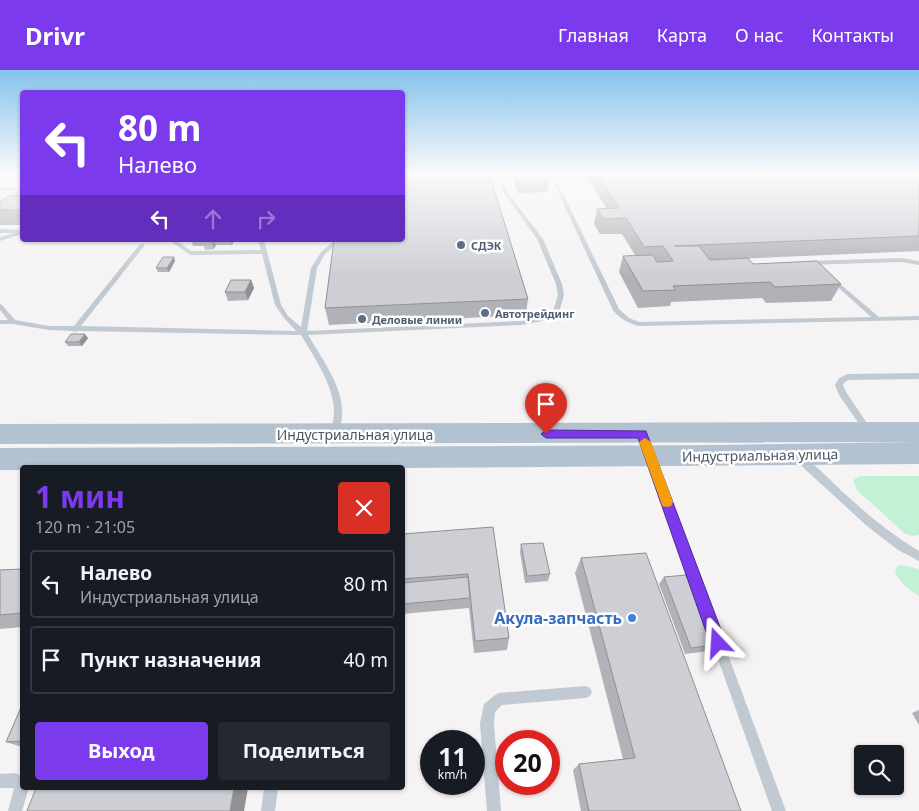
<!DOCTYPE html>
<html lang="ru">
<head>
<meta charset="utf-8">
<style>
  body { margin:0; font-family:"Noto Sans",sans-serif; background:#242831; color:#f1f3f6; height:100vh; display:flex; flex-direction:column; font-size:19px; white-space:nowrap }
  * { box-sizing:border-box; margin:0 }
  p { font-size:16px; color:#9ea1a6 }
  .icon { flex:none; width:28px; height:28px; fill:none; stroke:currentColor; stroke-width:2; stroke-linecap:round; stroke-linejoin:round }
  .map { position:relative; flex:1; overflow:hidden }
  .details { position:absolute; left:20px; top:395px; width:385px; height:325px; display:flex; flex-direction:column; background:#171b24; border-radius:5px; box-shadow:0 1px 4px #0004 }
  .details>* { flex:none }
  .hud { position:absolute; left:20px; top:20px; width:385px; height:152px; border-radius:5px; box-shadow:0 1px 4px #0004; background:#7c3aed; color:#fff; overflow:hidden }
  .controls { position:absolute; left:854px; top:675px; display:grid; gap:10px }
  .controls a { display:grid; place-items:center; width:50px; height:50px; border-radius:5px; background:#171b24; box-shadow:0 1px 4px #0004; font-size:25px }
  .speed { position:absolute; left:420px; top:660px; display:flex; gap:10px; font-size:25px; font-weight:700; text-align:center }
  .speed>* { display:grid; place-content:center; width:65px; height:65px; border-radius:50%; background:#171b24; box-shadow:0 1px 4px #0004; line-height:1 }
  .speed small { font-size:12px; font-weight:400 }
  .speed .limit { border:8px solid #d22; background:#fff; color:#111 }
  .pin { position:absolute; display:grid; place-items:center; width:42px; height:42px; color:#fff; margin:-51px -21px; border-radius:50% 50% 50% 0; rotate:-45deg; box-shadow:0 0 5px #0007 }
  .pin .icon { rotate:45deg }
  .me { position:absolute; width:55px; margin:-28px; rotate:340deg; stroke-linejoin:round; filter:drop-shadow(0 0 4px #0008) }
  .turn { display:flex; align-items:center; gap:18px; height:105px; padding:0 15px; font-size:22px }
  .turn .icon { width:65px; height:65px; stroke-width:2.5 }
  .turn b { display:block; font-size:35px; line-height:42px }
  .lanes { display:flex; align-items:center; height:48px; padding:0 15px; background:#0003; justify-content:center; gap:25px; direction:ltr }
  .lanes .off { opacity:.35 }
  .round { display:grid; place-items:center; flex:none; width:52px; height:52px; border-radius:5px; background:#242831 }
  .head { display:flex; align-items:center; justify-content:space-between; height:85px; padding:0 15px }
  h1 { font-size:30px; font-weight:700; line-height:38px; color:#7c3aed }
  .primary-button { display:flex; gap:10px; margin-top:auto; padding:10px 15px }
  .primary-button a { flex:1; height:58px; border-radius:5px; background:#7c3aed; color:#fff; font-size:20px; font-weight:700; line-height:58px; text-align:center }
  .primary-button a+a { background:#242831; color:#f1f3f6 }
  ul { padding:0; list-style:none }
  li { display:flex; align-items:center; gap:15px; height:68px; margin:0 10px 8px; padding:0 5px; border:2px solid #363941; border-radius:5px }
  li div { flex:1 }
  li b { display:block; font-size:19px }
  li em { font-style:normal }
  header { display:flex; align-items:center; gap:30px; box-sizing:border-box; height:70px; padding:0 25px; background:#7c3aed; color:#fff }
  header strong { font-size:24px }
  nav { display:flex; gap:28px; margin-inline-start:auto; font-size:18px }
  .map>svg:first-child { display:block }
</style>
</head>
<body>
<header>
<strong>Drivr</strong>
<nav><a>Главная</a><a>Карта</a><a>О нас</a><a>Контакты</a></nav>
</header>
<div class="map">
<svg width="919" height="741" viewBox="0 0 919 741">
  <rect width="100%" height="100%" fill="#f5f3f3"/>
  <path fill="#c3f1d5" d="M860,406H919V465L912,466L904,463L857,420L853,410Z
    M901,495L919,499V526C908,519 900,514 895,502L897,497Z"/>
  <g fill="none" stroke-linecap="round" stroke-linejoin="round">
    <path fill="#c1cad2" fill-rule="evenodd" d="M496,103H500L508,123L543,169L562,214L564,225L559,242L548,250L521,255L308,265C320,285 342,316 342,340C343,348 340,356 339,364L335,367L331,364C332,356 334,348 334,341C334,316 313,285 301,265L78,261L75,262L72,261L49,260L13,254H0V250H8L0,240V234L2,235L15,250L49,256H74L140,174H144V176L81,256L296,261L284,248L275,235L262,184L190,185L169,170H176L191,181L261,180L258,170H264L281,235L288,246L301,257L311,198L321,182L335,170H342L325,184L317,198L307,261L521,251L544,247L553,241L558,225L556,214L537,169L504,123Z
      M549,103H553L619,239L629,248L639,252L871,247L830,210V208L832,207L879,247L919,246V250L639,256C628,253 620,249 613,240Z
      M22,117V122L0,140V135L19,120H0V118Z
      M0,159L22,160V164L0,171V167L14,163H0Z
      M901,188L919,191V195L901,192L807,195L804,193L807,191Z
      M919,303V309L849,310L845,312L843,315L846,322L873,362L869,365L866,364L839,325L835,315L839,308L848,304Z
      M642,361L646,364L786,741H772L638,364Z
      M798,384C812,390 834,414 845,424C868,445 892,465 919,481V491L898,480L867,456L795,390L793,388L795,386Z
      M586,616L590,618L592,622L590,626L586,628L502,635L495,642L494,654L501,741H487L480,654L484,634L495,625L499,623Z
      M16,703L22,707V718H29L22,741H8L14,718H0V704Z
      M264,718H278L275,741H261Z"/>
    <path fill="#b3c2d1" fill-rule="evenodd" d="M919,352V372L0,374V354Z
      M919,372V394L402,398H22V400H0V378L720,375Z"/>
  </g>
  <path fill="#b0b2b7" d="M511,103H545L549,111L547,122L518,123Z
    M568,103H919V181L709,190L753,194L841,214L831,231L766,233L762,228L671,232L670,236L638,238L619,202L623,186L635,185L622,164H600L594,154L597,139L606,138L588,108H571Z
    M22,126V155H0V132Z
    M191,170H234L232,175H216L214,179L205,180L204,176H193Z
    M174,187L175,191L169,202H158L156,198Z
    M251,210L254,218L248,230L228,231L225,222Z
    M528,229L526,245L329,255L325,238Z
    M88,268L82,276H68L65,272Z
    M493,457L509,568L507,580L474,583L469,538L402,544V464Z
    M521,474L550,504L548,511L525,513L520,482Z
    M581,488L741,741H581L573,700L579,694L623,689L575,503Z
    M22,499V557L0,559V500Z
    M664,507L716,575L709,581L685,584L659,514Z
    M22,635V677L6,672Z
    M919,640V655L912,643Z"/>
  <path fill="#909195" d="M211,170H214L216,175L214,179L211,171Z
    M230,170H234L232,175Z
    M174,187L175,191L169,202L167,198Z
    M251,210L254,218L248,230L245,222Z
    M85,264L88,268L82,276L79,272Z
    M234,718H248L244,741H230Z"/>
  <path fill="#cdcfd5" stroke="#909195" d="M402,103H489L528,229L325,238L334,170H402Z
    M515,103H545L549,111L519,112Z
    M596,103H919V166L674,176H699L710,190L748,188L753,194L817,191L841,214L775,217L770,212L673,216L676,220L643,221L623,186L653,185L657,192L673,191L663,176L644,177L626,148L603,149L597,139L619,138Z
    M9,126H22V140H0V132Z
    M203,170H211V171L202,172Z
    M163,187H174L167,198H156Z
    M231,210H251L245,222H225Z
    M71,264H85L79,272H65Z
    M493,457L509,568L475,571L468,504L402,509V464Z
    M543,473L550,504L527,506L521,474Z
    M646,483L741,741H589L579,694L635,688L581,488Z
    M22,499V543L0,545V500Z
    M686,505L716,575L691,578L664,507Z
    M468,507L470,528L402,534V513Z
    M22,635V671L6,672Z
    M36,718H234L230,741H27Z"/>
  <linearGradient id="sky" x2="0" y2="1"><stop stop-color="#85c3ea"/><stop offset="0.5" stop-color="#fafafa"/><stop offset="1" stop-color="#fafafa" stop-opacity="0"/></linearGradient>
  <rect width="919" height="207" fill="url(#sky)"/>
  <path fill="#7c3aed" stroke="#51269a" d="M546,360L646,361L726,573L723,579L718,581L713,579L710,573L638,368H546L541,364Z"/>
  <path fill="#f59e0b" d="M645,368L651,372L673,432L671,436L667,437L662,436L661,432L639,372Z"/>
  <g fill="#5c6f8a" stroke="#fff" stroke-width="2">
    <circle cx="461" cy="175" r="5"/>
    <circle cx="485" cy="243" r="5"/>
    <circle cx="362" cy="249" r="5"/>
  </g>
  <circle fill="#3f7fe0" stroke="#fff" stroke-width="2" cx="632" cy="548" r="5"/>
  <g text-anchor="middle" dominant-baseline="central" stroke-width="5" stroke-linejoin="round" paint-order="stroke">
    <g font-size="11" font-weight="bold" fill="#4e5e75" stroke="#fff" text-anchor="start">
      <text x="471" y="175">СДЭК</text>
      <text x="495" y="243">Автотрейдинг</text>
      <text x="372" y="249">Деловые линии</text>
    </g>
    <g font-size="14" fill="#4a5661" stroke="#fff">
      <text x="355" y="364">Индустриальная улица</text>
      <text transform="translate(760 385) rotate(-1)">Индустриальная улица</text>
    </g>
    <g font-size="16" font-weight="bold" fill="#366cbe" stroke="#fff" text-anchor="end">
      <text x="622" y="548">Акула-запчасть</text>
    </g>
  </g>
</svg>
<div class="controls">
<a><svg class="icon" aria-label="search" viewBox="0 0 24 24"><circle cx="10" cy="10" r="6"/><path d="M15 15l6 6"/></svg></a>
</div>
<div class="speed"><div>11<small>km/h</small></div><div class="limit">20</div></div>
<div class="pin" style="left:546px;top:364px;background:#d93025"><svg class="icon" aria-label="arrive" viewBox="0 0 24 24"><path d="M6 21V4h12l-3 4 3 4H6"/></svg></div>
<svg class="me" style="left:718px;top:573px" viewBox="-20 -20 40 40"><path d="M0-17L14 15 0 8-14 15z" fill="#7c3aed" stroke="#fff" stroke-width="4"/></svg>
<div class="hud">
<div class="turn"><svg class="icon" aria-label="left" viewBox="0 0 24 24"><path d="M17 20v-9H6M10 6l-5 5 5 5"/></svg><div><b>80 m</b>Налево</div></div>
<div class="lanes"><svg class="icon" aria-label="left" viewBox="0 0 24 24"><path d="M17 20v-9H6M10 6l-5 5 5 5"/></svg><svg class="icon off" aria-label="ahead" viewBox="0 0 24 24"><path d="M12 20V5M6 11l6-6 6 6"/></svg><svg class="icon off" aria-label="right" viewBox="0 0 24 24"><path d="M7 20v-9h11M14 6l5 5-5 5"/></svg></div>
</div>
<section class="details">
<div class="head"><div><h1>1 мин</h1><p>120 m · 21:05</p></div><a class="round" style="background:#d93025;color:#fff"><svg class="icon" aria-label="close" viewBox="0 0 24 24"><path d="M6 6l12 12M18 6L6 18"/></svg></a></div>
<ul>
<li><svg class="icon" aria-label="left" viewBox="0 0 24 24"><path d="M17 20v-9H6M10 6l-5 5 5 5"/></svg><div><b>Налево</b><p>Индустриальная улица</p></div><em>80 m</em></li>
<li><svg class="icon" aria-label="arrive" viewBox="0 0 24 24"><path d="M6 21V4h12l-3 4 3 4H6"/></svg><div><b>Пункт назначения</b></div><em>40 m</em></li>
</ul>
<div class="primary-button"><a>Выход</a><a>Поделиться</a></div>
</section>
</div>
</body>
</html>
